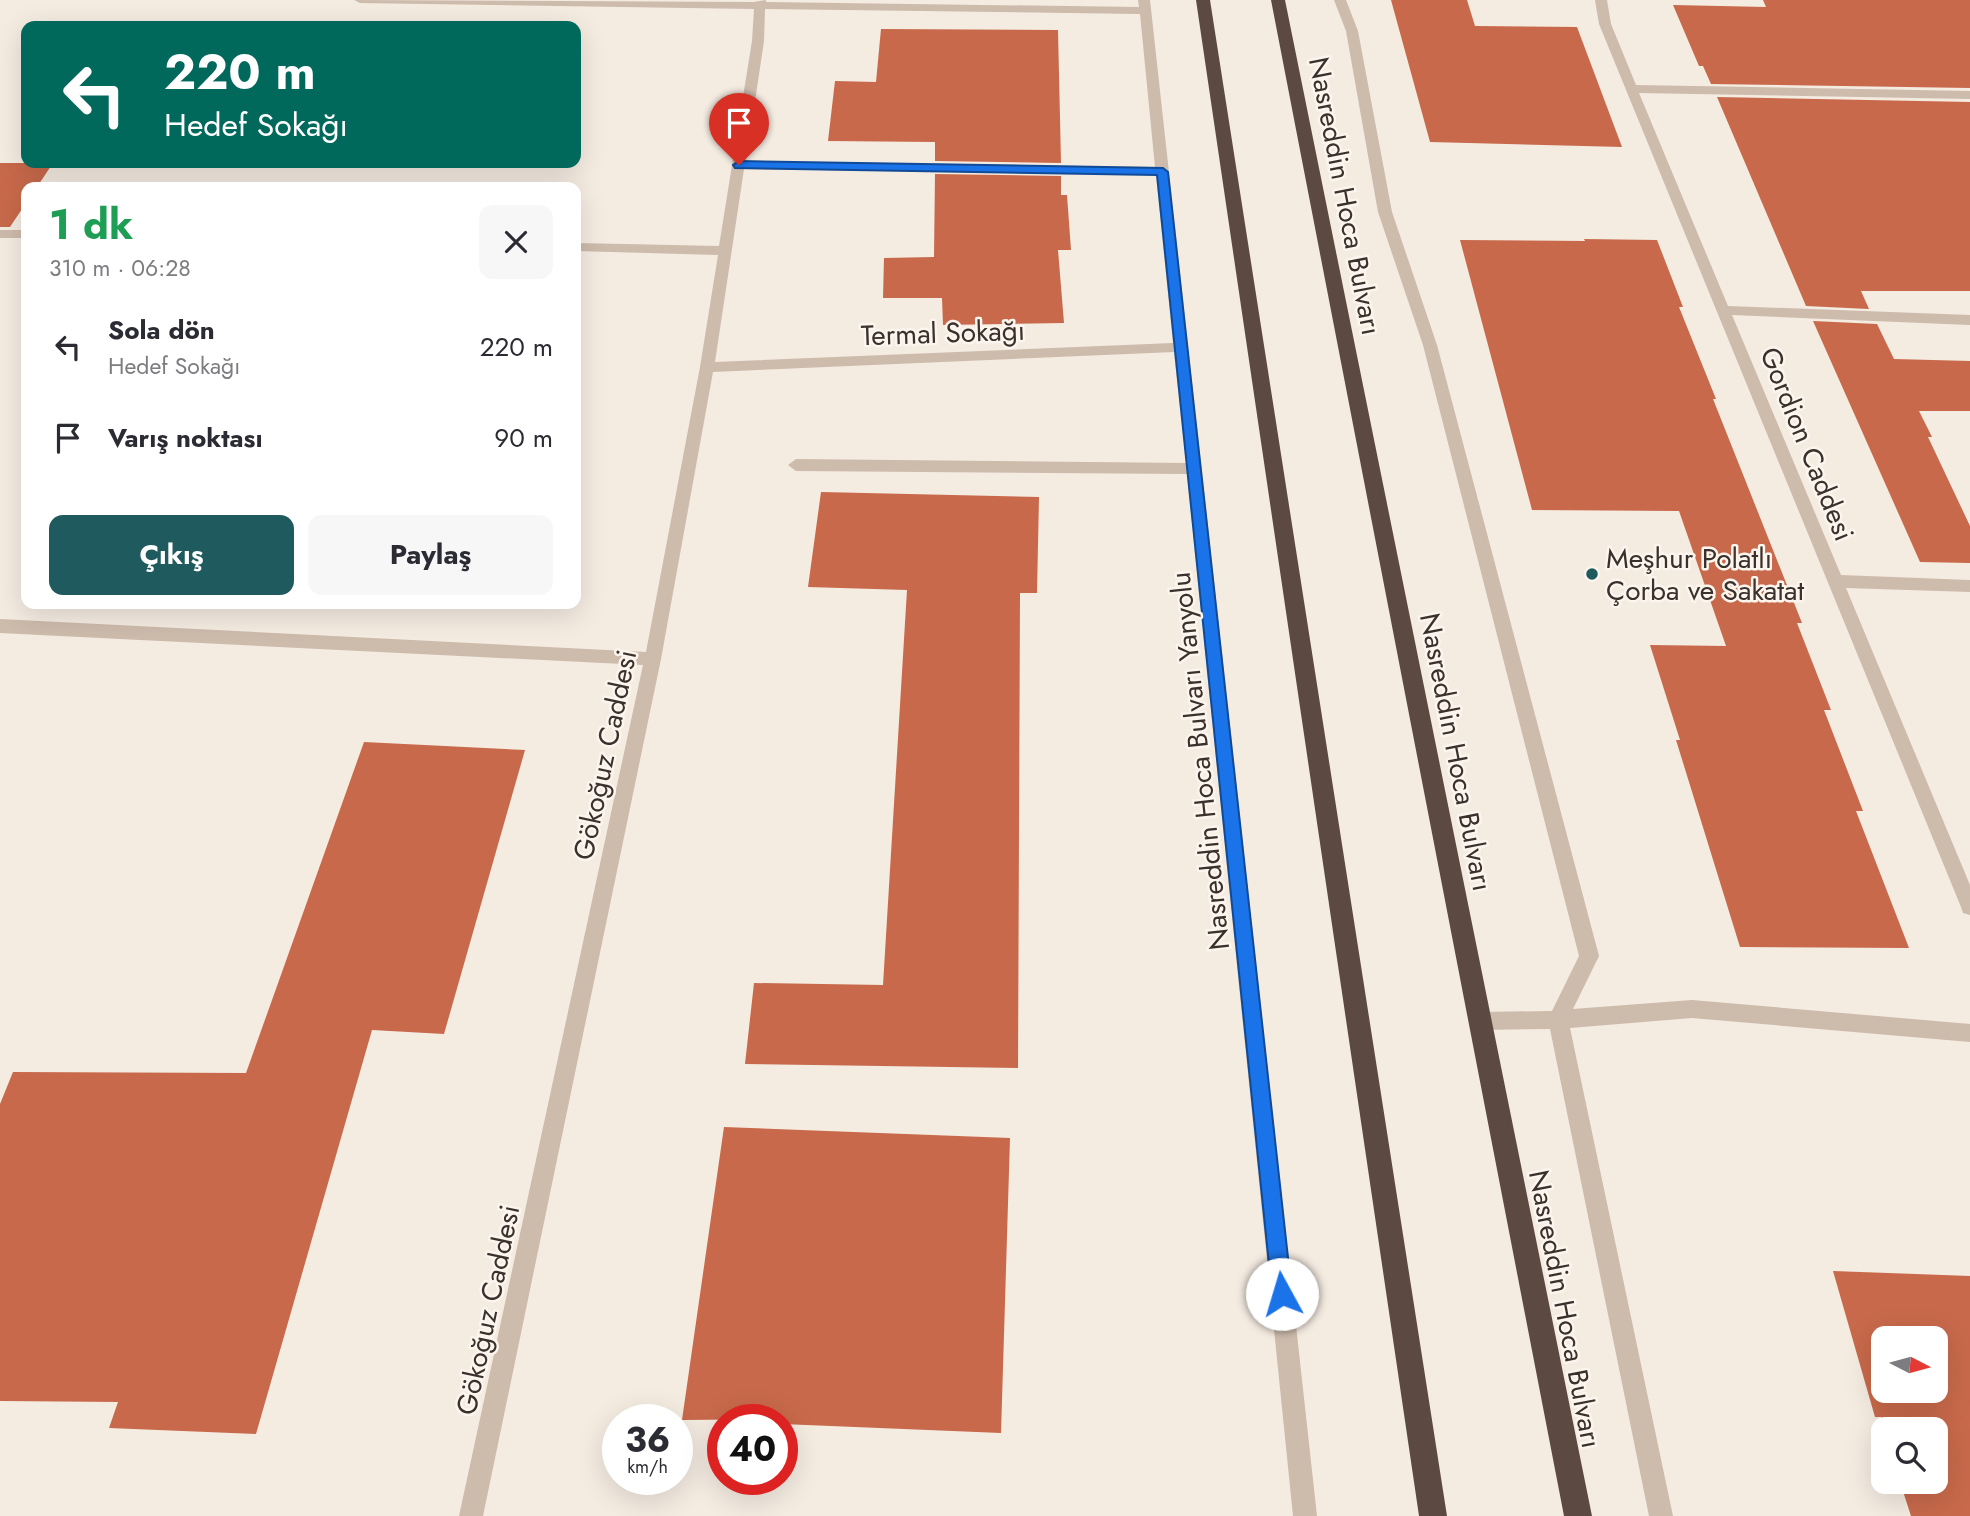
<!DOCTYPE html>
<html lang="tr">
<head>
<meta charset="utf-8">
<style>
  body { margin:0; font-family:Jost,sans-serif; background:#f7f7f7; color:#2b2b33; height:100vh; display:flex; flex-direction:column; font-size:26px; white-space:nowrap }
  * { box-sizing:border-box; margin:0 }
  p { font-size:23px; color:#7c7c81 }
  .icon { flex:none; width:38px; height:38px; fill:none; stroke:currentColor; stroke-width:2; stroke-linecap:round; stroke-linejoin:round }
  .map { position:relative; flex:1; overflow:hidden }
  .drawer { position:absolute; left:21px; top:182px; width:560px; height:427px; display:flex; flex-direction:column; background:#fff; border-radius:14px; box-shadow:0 7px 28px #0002 }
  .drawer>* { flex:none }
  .top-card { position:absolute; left:21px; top:21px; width:560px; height:147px; border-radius:14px; box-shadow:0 7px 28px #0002; background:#00695c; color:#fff; overflow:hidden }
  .needle { width:46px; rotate:96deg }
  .fabs { position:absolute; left:1871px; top:1326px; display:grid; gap:14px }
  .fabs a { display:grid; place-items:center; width:77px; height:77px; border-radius:14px; background:#fff; box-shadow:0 7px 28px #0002; font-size:35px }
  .speed { position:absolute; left:602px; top:1404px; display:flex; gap:14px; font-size:35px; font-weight:700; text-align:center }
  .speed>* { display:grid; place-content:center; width:91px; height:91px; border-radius:50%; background:#fff; box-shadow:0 7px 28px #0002; line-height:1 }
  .speed small { font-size:18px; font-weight:400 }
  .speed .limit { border:10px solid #d22; background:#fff; color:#111 }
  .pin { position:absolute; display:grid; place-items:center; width:60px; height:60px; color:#fff; margin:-72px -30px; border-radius:50% 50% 50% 0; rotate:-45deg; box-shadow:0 0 7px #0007 }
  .pin .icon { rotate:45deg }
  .me { position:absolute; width:77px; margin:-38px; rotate:354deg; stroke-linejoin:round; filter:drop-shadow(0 0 5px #0008) }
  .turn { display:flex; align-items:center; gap:24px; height:147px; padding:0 28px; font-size:32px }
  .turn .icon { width:91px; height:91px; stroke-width:2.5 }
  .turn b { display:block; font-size:49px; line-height:60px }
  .round { display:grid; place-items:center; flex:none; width:74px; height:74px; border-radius:14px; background:#f7f7f7 }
  .overview { display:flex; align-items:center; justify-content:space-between; height:119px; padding:0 28px }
  h1 { font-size:42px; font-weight:700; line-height:52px; color:#1e9e55 }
  .primary-button { display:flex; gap:14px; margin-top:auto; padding:14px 28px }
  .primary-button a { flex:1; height:80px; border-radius:14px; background:#1f5a5e; color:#fff; font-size:28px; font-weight:700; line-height:80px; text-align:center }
  .primary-button a+a { background:#f7f7f7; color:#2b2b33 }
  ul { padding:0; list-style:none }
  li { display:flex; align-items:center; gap:21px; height:91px; padding:0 28px }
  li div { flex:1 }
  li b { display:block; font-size:26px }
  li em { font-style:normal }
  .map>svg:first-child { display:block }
</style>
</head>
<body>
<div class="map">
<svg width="1970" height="1516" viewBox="0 0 1970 1516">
  <rect width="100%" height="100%" fill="#f4ebe1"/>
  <path fill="#c8694b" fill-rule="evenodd" d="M1391,0H1467L1475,26L1577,27L1622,147L1430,142Z
    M1763,0H1970V88L1711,84L1703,66H1699L1673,5L1766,7Z
    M881,29L1058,30L1061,163L935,161V142L828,141L835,81L876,82Z
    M1717,97L1970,102V291H1861L1869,309L1806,306Z
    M0,163H53L37,187H26V203L10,227H0Z
    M935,174L1061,176V195H1067L1071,250H1058L1064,323L943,325L942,298H883L884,258L934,257Z
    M1584,239L1657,240L1683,307H1679L1716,399H1713L1802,623H1797L1831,710H1824L1863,811H1856L1909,948L1740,947L1676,740H1680L1650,645L1726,646L1679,511L1532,510L1460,240L1585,241Z
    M1813,321L1877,324L1894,359L1970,361V411H1919L1932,437H1928L1970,526V563L1920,562Z
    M821,492L1039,497L1037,593H1020L1018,1068L745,1064L754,983L883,985L907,590L808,587Z
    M364,742L525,750L444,1034L372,1030L256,1434L109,1428L118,1402L0,1401V1104L13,1072L246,1073Z
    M724,1127L1010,1138L1001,1433L782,1424V1419L682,1420Z
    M1833,1271L1970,1276V1516H1911L1900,1482H1936V1430H1885L1881,1417H1875ZM1883,1339H1936V1391H1883Z"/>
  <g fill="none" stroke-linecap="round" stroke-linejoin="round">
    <path fill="#cdbbac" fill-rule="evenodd" d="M354,0L754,2L766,0V2L1139,7L1138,0H1150L1317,1516H1293L1187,474L796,471L788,465L796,459L1186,463L1174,352L713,372L661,659L483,1516H459L643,665L0,633V619L646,652L700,367L718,255L576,251V243L719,246L752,41L754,9L360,3ZM765,9L1140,14L1155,167L746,161L764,41ZM744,169L1156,175L1173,343L715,362Z
      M1334,0H1346L1358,31L1392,212L1437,345L1599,956L1573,1009L1692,1000L1970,1024V1042L1692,1018L1570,1028L1673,1516H1649L1550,1029L1480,1030L1473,1028L1470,1021L1473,1014L1480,1012L1552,1011L1579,956L1423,345L1378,212L1346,31Z
      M1595,0H1607L1611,24L1636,85L1970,91V99L1639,93L1728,306L1970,315V325L1732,315L1841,575L1970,580V592L1846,588L1970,885V915L1963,913L1961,907L1599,24Z
      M0,230H26V238H0Z"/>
    <path fill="#5c4a42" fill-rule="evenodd" d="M1196,0H1210L1447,1516H1419Z
      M1271,0H1285L1592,1516H1564Z"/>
  </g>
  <path fill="#1a73e8" stroke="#114b97" stroke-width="2" d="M739,161L1163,168L1168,172L1292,1294L1289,1301L1282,1304L1275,1301L1272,1294L1157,175L735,168L733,165Z"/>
  <circle fill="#1f5a5e" stroke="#fbf5ee" stroke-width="2.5" cx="1592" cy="574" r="7"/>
  <g text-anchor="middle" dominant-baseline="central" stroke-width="5" stroke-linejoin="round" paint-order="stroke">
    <g font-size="28" fill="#3b302b" stroke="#fbf5ee">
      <text transform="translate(1345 196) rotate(79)">Nasreddin Hoca Bulvarı</text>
      <text transform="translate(943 333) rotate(-2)">Termal Sokağı</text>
      <text transform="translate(1807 444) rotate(68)">Gordion Caddesi</text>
      <text transform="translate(1456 752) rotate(79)">Nasreddin Hoca Bulvarı</text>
      <text transform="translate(605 755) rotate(-78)">Gökoğuz Caddesi</text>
      <text transform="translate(1200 761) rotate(-96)">Nasreddin Hoca Bulvarı Yanyolu</text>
      <text transform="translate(1565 1309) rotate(79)">Nasreddin Hoca Bulvarı</text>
      <text transform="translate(488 1310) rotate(-78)">Gökoğuz Caddesi</text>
    </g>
    <g font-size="28" fill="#3b302b" stroke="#fbf5ee" text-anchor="start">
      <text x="1606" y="558">Meşhur Polatlı<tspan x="1606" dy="32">Çorba ve Sakatat</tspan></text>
    </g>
  </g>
</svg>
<div class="fabs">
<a><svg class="needle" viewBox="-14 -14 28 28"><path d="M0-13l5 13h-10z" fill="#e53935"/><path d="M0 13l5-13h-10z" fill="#7c7c81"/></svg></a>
<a><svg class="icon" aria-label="search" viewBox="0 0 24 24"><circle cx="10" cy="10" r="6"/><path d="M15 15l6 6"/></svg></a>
</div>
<div class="speed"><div>36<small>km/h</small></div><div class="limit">40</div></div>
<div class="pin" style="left:739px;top:165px;background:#d93025"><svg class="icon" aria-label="arrive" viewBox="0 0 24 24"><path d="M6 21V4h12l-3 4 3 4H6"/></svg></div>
<svg class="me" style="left:1282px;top:1294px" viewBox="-20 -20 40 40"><circle r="19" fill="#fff"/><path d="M0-13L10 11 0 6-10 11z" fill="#1a73e8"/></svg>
<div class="top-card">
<div class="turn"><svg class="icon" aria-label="left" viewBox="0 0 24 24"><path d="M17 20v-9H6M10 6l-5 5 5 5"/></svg><div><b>220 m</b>Hedef Sokağı</div></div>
</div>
<section class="drawer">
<div class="overview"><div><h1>1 dk</h1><p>310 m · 06:28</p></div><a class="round"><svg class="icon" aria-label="close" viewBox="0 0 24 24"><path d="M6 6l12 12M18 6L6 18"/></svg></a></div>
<ul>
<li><svg class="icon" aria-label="left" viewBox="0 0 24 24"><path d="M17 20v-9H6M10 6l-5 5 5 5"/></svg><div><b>Sola dön</b><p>Hedef Sokağı</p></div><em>220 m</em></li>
<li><svg class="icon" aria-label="arrive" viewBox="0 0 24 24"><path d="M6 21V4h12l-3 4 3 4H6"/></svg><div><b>Varış noktası</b></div><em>90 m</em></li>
</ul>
<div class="primary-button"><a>Çıkış</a><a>Paylaş</a></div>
</section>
</div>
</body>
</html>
